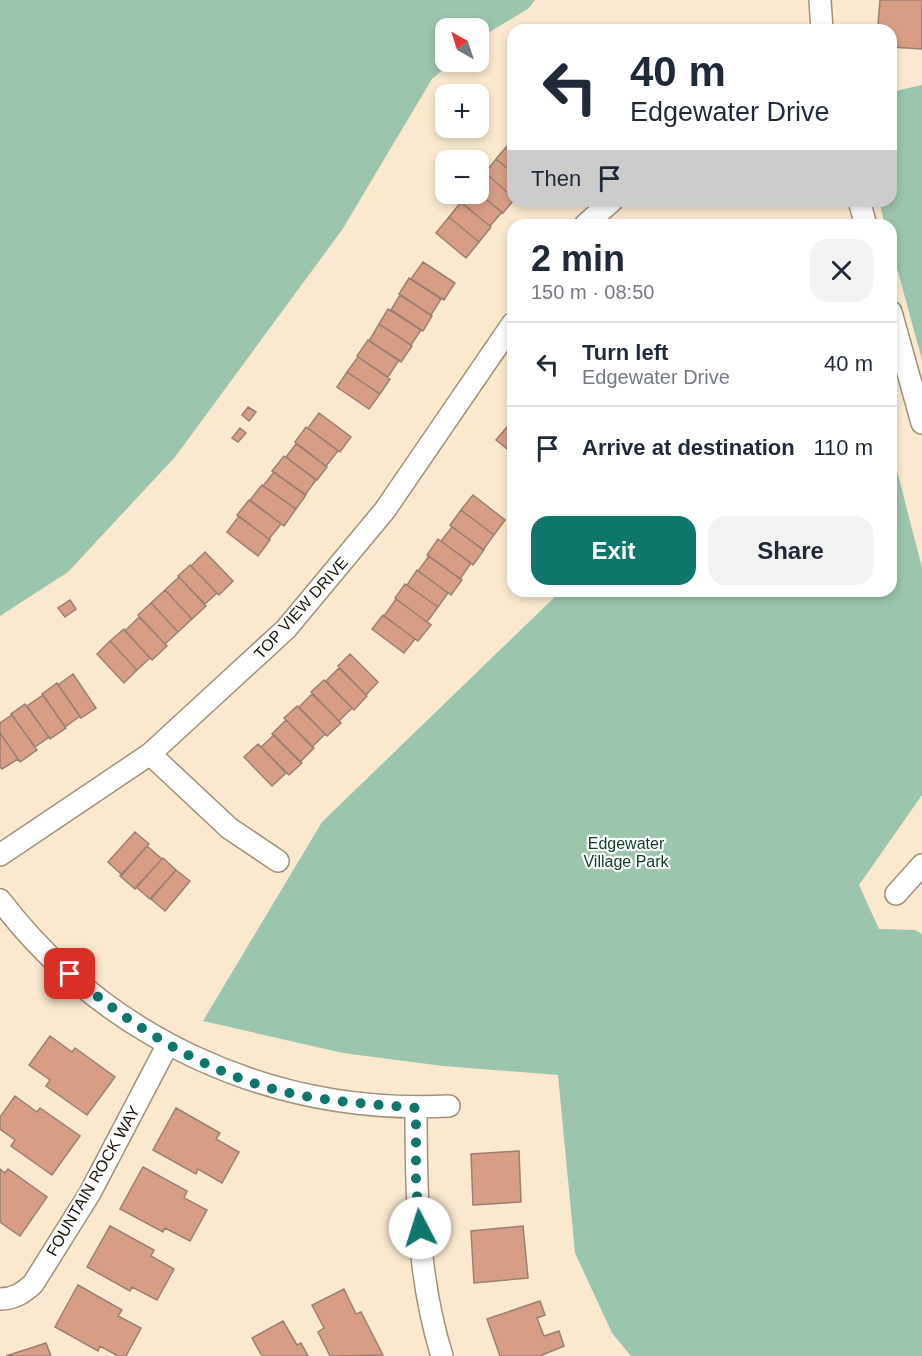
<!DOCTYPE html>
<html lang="en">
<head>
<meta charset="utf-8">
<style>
  body { margin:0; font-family:Arial,sans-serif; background:#f2f2f3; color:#1f2937; height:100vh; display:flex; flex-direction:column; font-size:22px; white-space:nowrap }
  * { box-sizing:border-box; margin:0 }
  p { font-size:20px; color:#747a83 }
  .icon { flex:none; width:33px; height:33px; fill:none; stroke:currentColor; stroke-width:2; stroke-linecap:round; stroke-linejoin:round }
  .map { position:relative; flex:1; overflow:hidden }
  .side { position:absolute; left:507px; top:219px; width:390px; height:378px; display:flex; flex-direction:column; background:#fff; border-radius:18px; box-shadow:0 3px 9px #0003 }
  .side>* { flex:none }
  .top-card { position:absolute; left:507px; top:24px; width:390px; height:183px; border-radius:18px; box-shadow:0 3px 9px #0003; background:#fff; color:#1f2937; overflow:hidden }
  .needle { width:39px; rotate:321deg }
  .tools { position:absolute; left:435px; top:18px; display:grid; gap:12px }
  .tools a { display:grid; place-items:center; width:54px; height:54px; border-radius:12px; background:#fff; box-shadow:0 3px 9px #0003; font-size:30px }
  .pin { position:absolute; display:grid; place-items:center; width:51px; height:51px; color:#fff; margin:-26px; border-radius:12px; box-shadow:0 3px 9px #0006 }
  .me { position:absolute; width:66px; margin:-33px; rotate:355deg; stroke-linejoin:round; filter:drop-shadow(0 0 4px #0008) }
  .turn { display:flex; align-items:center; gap:21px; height:126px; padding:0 24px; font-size:27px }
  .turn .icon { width:78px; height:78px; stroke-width:2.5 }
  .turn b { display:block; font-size:42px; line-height:51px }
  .then { display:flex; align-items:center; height:57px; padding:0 24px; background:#0003; gap:12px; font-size:22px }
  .round { display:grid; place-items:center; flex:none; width:63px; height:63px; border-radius:18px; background:#f2f2f3 }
  .overview { display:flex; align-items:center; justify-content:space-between; height:102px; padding:0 24px }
  h1 { font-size:36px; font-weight:800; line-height:45px }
  .primary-button { display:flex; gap:12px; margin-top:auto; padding:12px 24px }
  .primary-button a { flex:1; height:69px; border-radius:18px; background:#0f766e; color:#fff; font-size:24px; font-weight:800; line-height:69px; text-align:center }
  .primary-button a+a { background:#f2f2f3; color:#1f2937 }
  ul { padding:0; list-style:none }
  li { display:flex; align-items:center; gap:18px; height:84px; padding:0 24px; border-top:2px solid #e0e1e3 }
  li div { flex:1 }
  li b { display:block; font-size:22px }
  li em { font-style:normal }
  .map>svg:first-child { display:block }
</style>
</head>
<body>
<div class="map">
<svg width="922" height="1356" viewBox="0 0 922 1356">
  <rect width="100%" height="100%" fill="#fae9cf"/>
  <path fill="#9cc5ad" d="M0,0H535L528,9L479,38L478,28H446V62H452L432,79L342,230L175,457L68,572L0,616Z
    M922,85V360L891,246V225H885L879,201H891V92Z
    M891,447L922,568V795L859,885L879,929L915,930L922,934V1356H631L612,1333L575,1253L558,1075L443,1066L343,1053L203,1021L322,822L561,591H891Z"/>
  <path fill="#d89e85" stroke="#9a7f73" stroke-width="1.5" d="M880,0H922V49L891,47V30H883L884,25L878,24Z
    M508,145L513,149V173L496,159Z
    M496,159L513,173V197L485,173Z
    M485,173L513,197V201L503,213L478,193V181Z
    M478,193L502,212L490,226L459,201L466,194Z
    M461,202L491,227L479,242L449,217Z
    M449,217L479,242L466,258L436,233Z
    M423,262L455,283L444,300L411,279Z
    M409,278L441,299L431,315L399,294Z
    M400,295L432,316L423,331L391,310Z
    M388,309L421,330L411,345L379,324Z
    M379,324L412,346L401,362L369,341Z
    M368,340L399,360L388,377L357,356Z
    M358,357L390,379L380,394L347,372Z
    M347,372L380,394L369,409L337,387Z
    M248,407L256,412L249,421L242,415Z
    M319,413L351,437L340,452L308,428Z
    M513,420V451L512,453L496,440Z
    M306,427L338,451L326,466L295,442Z
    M240,428L246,433L238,442L232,438Z
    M296,444L327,467L317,480L286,457Z
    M284,456L316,480L305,495L272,471Z
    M274,472L306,495L296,509L263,486Z
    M262,485L296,509L284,526L250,500Z
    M473,495L505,520L494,535L461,510Z
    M249,500L281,524L269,539L237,515Z
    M461,510L494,535L483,550L450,525Z
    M239,516L270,540L258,556L227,532Z
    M452,527L484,550L473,565L441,541Z
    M438,539L471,563L460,579L427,555Z
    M205,552L233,581L219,595L191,566Z
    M429,556L462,580L451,595L418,571Z
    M190,565L217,593L205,604L178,576Z
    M417,570L448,593L438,607L407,585Z
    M179,577L206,606L192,619L165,590Z
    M405,584L438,607L427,622L395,598Z
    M165,590L192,619L178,632L151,603Z
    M396,599L431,625L418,641L384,616Z
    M70,600L76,609L65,617L58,608Z
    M151,603L178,632L165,644L138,615Z
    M383,615L415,639L404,653L372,629Z
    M139,617L167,646L152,660L125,631Z
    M124,629L150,658L137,670L110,641Z
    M110,641L137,670L124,683L97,654Z
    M350,654L378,682L366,695L338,666Z
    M339,668L367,696L354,710L326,681Z
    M73,674L96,708L81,718L58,685Z
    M324,680L352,708L339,721L311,692Z
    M57,683L80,716L65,727L42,694Z
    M312,694L341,723L327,736L299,707Z
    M43,695L66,728L50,739L27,706Z
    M25,704L49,737L35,747L11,714Z
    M297,706L325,734L312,747L284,718Z
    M12,715L37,750L20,762L0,733V723Z
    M286,720L314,748L300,762L272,734Z
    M0,733L18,759L2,769L0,767Z
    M274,735L302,763L289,775L261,747Z
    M258,744L286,773L272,786L244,757Z
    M135,832L149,844L122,875L108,862Z
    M147,846L162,859L135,889L120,876Z
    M163,858L176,870L150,899L136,887Z
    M176,870L190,881L165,911L151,899Z
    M50,1036L72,1052L75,1048L115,1077L87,1115L46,1086L50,1080L29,1065Z
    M15,1096L37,1112L40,1108L80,1136L52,1175L11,1146L15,1140L0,1129V1117Z
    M176,1108L220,1133L216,1139L239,1152L222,1183L198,1169L196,1174L153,1150Z
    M519,1151L521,1202L473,1205L471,1154Z
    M143,1167L187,1191L184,1198L207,1210L190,1241L165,1228L163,1232L120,1209Z
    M0,1169L5,1173L8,1169L47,1197L20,1236L0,1222Z
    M110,1226L154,1250L151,1256L174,1269L157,1300L132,1287L130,1291L87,1267Z
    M523,1226L528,1278L474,1283L471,1231Z
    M78,1285L122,1310L118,1316L141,1328L126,1356H118L100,1346L98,1351L55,1327Z
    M344,1289L356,1314L361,1312L383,1355L330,1356L318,1332L324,1328L312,1305Z
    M540,1301L545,1315L537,1318L544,1336L559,1331L564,1346L540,1356H500L487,1319Z
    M283,1321L297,1345L301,1343L308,1356H262L252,1338Z
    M46,1343L51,1356H6Z"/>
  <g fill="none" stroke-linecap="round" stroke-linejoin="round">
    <defs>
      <path id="street" d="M820,0L822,30
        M859,201L866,225
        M585,225L612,201
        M891,312L922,423
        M150,754L229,828L278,861
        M0,855L150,754L286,629L385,510L513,323
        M896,894L922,865
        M0,900C107,1040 273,1115 449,1106
        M416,1108C416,1191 417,1276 442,1356
        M0,1299C14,1299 23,1293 33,1284L90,1193L168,1044"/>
    </defs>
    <use href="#street" stroke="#a09179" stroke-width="24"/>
    <use href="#street" stroke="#fff" stroke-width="21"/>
  </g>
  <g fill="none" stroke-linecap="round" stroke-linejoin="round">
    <path stroke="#0f766e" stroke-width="10" stroke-dasharray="0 18" d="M70,974C131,1026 205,1073 285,1092C328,1102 372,1104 416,1108V1185L420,1228"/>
  </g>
  <g text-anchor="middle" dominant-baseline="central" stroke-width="4.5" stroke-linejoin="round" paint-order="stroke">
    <g font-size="16" fill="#1a140b" stroke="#fff">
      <text transform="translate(301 608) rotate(-48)">TOP VIEW DRIVE</text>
      <text transform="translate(93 1181) rotate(-60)">FOUNTAIN ROCK WAY</text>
    </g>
    <g font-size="16" fill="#0d3d27" stroke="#fff">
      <text x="626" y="843">Edgewater<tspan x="626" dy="18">Village Park</tspan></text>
    </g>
  </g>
</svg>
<div class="tools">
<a><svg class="needle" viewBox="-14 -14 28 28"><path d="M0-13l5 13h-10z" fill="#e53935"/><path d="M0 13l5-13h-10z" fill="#747a83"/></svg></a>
<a>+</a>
<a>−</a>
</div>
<div class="pin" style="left:70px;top:974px;background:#d93025"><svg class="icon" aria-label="arrive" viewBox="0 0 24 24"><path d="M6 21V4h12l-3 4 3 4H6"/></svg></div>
<svg class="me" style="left:420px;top:1228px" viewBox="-20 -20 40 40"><circle r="19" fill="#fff"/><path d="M0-13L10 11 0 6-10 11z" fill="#0f766e"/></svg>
<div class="top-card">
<div class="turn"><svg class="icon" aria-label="left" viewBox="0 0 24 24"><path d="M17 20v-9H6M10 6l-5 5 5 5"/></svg><div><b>40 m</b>Edgewater Drive</div></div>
<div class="then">Then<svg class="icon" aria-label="arrive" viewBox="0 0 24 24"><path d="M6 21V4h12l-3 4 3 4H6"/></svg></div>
</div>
<section class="side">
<div class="overview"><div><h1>2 min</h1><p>150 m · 08:50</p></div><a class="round"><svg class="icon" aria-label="close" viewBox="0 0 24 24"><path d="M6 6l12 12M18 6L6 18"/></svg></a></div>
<ul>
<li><svg class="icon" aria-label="left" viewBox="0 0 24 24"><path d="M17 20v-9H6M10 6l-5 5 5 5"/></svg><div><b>Turn left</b><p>Edgewater Drive</p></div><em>40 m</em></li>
<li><svg class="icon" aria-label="arrive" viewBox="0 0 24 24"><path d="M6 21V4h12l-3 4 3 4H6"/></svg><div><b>Arrive at destination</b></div><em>110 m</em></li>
</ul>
<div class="primary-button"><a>Exit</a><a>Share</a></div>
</section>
</div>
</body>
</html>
